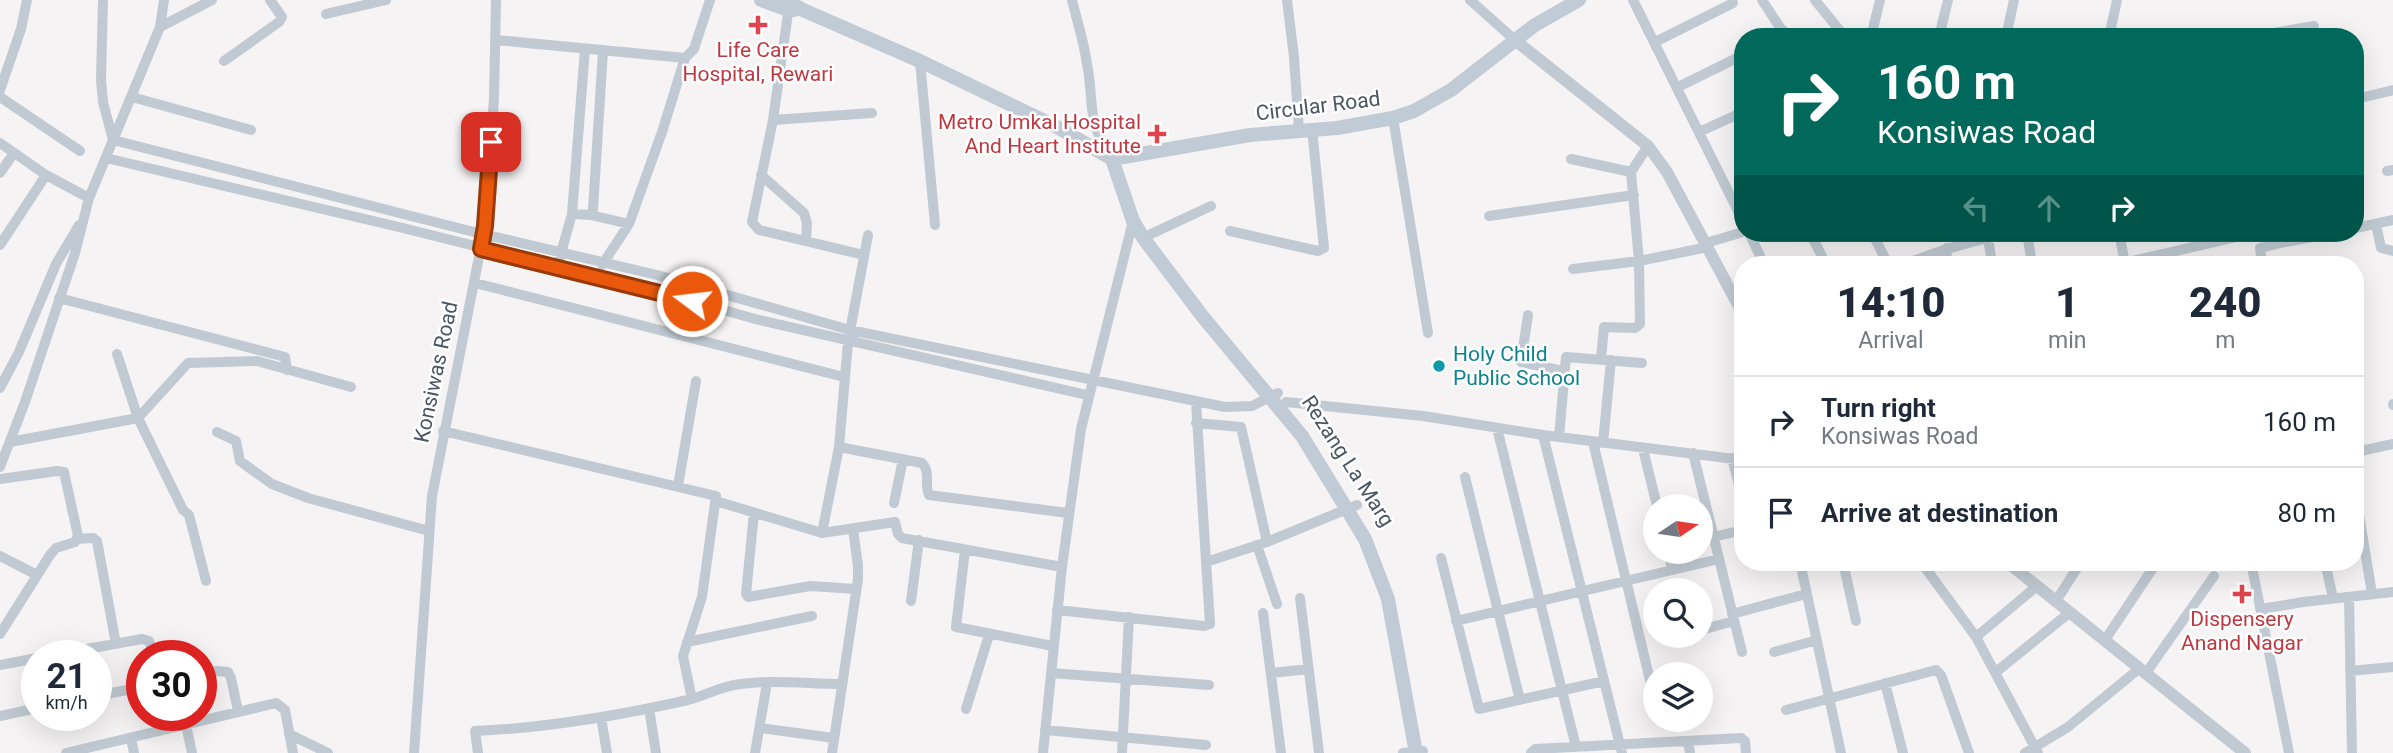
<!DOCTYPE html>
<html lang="en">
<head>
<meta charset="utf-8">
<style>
  body { margin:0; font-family:Roboto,sans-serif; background:#f6f6f7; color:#1f2937; height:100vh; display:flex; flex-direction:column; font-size:26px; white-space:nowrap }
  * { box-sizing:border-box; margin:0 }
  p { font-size:23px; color:#747a83 }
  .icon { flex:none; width:38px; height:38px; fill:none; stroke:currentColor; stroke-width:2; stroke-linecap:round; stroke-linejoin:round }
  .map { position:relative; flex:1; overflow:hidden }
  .drawer { position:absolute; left:1734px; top:256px; width:630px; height:315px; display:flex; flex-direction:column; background:#fff; border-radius:28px; box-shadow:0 7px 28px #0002 }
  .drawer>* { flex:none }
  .banner { position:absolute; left:1734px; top:28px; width:630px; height:214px; border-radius:28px; box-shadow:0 7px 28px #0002; background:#00695c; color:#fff; overflow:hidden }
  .needle { width:46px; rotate:77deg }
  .buttons { position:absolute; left:1643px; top:494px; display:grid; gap:14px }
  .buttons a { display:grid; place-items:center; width:70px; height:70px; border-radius:50%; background:#fff; box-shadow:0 7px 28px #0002; font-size:35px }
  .speed { position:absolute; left:21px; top:640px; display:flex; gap:14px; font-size:35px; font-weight:700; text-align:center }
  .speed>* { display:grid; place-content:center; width:91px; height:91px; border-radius:50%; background:#fff; box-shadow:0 7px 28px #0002; line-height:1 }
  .speed small { font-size:18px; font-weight:400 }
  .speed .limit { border:10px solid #d22; background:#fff; color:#111 }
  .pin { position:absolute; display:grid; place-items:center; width:60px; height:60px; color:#fff; margin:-30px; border-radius:14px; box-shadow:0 4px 10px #0006 }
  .me { position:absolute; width:77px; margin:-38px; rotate:285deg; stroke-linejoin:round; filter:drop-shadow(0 0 5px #0008) }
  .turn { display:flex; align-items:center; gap:24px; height:147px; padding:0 28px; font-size:32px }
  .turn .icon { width:91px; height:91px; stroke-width:2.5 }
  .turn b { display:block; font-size:49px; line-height:60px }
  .lanes { display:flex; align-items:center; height:66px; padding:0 28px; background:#0003; justify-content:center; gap:35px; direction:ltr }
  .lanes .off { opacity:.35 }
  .eta { display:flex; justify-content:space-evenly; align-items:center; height:119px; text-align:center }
  .eta b { font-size:42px; font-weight:800; line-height:49px }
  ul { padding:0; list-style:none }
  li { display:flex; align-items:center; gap:21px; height:91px; padding:0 28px; border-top:2px solid #e0e1e3 }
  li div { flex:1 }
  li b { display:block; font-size:26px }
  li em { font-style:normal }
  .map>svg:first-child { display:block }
</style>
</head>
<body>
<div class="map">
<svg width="2393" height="753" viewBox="0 0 2393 753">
  <rect width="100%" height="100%" fill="#f5f3f3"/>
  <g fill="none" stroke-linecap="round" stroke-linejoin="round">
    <path stroke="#c1cad2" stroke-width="10" d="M103,0L101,80L103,102L113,140L470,231L657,275L850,330L1225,407L1252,406L1278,393
      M1072,0C1077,21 1084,42 1087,64C1095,105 1085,118 1111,157
      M1287,0L1294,57L1299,130
      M1470,0L1516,41
      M1633,0L1743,221
      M1762,0L1781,29L1791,37
      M1815,0L1845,37
      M789,6L773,120L752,222L759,230L864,255
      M326,14L386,0
      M160,27L212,0
      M1774,37L1781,29
      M1871,37L1880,0
      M1939,37L1948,0
      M2006,37L2014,0
      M2109,37L2117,0
      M2255,37L2272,34
      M2272,37L2274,33L2314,26
      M496,40L685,58L694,49L710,0
      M1655,42L1733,3
      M224,61L279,22L282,17L270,0
      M920,61L935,225
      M1678,87L1743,55
      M0,90L21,29L27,0
      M0,97L80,151
      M132,97L251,130
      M2356,99L2393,90
      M1393,118L1428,333
      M773,120L872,113
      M1699,132L1743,112
      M0,143L46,175L89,198
      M106,158L403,228L671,295L755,319L1087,395
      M1571,159L1631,172
      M2387,171L2393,170
      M0,173L14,153
      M761,175L804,213L807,223L806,240
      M572,214L591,215L593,209L603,51
      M591,215L629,224
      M1489,216L1634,195
      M2376,224L2381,248L2393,251
      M2356,228L2393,220
      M1230,231L1318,251L1324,248L1312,129
      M1749,233L1764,264
      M1810,233L1826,264
      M1872,233L1888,264
      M2027,233L2032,264
      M2119,233L2125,263
      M2283,233L2285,242L2335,233
      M1151,234L1211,206
      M1988,237L1992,264
      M1706,243L1743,232
      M0,245L46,175
      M1905,264C1942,250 1978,238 2017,233
      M1946,264L1947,248
      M2119,264L2254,233
      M2262,264L2260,248L2285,242
      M602,265L629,224L662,132L685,58
      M557,267L572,214L585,49
      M1573,269L1639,261L1708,247
      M475,283L844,377
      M59,298L285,357L287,370
      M1528,315L1521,362L1563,371
      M117,354L138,418L183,510L189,515L206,581
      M1601,359L1604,327L1635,328L1640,324L1639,261L1631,172L1648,146
      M0,388L19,352L56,264L79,225
      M1286,402L1423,416L1543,435L1743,460
      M2393,404V405
      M1196,423L1241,427L1267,542
      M1497,428L1576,747
      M443,431L716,496L702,597L683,656L692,699
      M217,432L236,441L240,461L272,484L308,498L429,531
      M1543,435L1622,753
      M1559,437L1566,357L1642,363
      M10,442L138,418L188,363L257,361L351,387
      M1593,442L1653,693
      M1603,443L1611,360
      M839,447L922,463C931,472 924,485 929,495L1068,513
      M1643,449L1657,506
      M2356,452L2393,444
      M1693,453L1742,652
      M1732,458L1743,500
      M0,467L25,402L75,253L89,198L160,27L164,0
      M1465,477L1520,700
      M0,479L57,471L64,472L78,536L75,542L56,548L50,555L0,634
      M678,486L696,381
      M2356,496L2372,594
      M716,501L822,533L895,522L898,534L902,538L1062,567
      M894,503L903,459
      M754,513L746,594L748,597L810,586L856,589
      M822,533L839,447L848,342L868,235
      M1713,537L1743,530
      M77,539L93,538L97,541L116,644
      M1257,545L1277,604
      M965,550L956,627L1053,646
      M1668,551L1672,570
      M0,556L37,575
      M1441,558L1479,709L1604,681
      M1206,562L1267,542L1357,505
      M1800,562L1841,753
      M1843,562L1856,621
      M1921,562L1976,637L2038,753
      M2251,562L2289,753
      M2325,562L2333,598
      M2349,597L2352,753
      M1300,598L1319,753
      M911,601L919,540
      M2056,601L2081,562
      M2261,609L2303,602L2393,592
      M1057,610L1204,626L1210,624L1196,402
      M1263,613L1281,753
      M1732,614L1806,594
      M1456,621L1719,559
      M1701,630L1734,621
      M1976,637L2037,586
      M2105,640L2157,562
      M687,642L812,616
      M1774,652L1817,640
      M48,656L142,639L149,641L155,656
      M0,665L37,658
      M2350,671L2393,667
      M1996,672L2069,613
      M1051,673L1209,685
      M1271,673L1309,669
      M2146,673L2214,576
      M201,674L217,671L228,672L231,678L238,711
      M1885,683L1903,753
      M96,696L142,687
      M649,708L656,753
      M966,709L989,635
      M1786,710L1936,670L1941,675L1969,753
      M0,716L37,708
      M601,717L607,753
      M186,725L192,753
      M760,728L834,738
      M1045,730L1206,745
      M289,734L328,753
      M131,738L134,753
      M1688,742L1690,753
      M66,753L276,703L285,710L293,753
      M414,753L432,496L485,226L494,98L496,0
      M478,753L475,731C547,728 617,716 688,700C704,696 718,688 734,685C768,679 807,684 842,684
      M755,753L767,683
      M832,753L858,579V566L853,529
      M1043,753L1062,567L1081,429L1133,221
      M1122,753L1129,617
      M1403,753L1423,751
      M1531,753L1535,749L1741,738L1745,741L1746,753
      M2025,753L2068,727L2140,668"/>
    <path stroke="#c1cad2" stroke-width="12" d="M1516,41L1648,146L1667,172L1743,314
      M2007,562L2245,753"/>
    <path stroke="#c1cbd6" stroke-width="14" d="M761,0L788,10H794
      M786,0L803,10L920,61L1057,127L1112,159
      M1112,159L1133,221L1144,239L1203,317L1302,436L1365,539L1388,599L1416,753
      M1112,159L1250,135L1337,128L1393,118L1414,111L1451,90L1535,25L1579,0"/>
  </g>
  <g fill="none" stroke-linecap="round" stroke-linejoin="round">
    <defs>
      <path id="route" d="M491,142L485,226L481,249L692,301"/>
    </defs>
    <use href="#route" stroke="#983908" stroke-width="18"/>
    <use href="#route" stroke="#ea580c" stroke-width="12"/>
  </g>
  <g fill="#e0444e" stroke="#fff" stroke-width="2.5">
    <path d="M754.5 14.5h7v7h7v7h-7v7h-7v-7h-7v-7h7z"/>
    <path d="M1153.5 123.5h7v7h7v7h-7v7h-7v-7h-7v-7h7z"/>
    <path d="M2238.5 583.5h7v7h7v7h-7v7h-7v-7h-7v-7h7z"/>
  </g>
  <circle fill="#0f9aa8" stroke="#fff" stroke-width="2.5" cx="1439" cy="366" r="7"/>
  <g text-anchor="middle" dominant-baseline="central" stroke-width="5" stroke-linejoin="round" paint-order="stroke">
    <g font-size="21" fill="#be3a42" stroke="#fff">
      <text x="758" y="50">Life Care<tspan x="758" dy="24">Hospital, Rewari</tspan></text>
      <text x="1141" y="122" text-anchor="end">Metro Umkal Hospital<tspan x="1141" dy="24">And Heart Institute</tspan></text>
      <text x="2242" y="619">Dispensery<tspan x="2242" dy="24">Anand Nagar</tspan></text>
    </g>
    <g font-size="21" fill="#4a5661" stroke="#fff">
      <text transform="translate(1318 106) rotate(-7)">Circular Road</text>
      <text transform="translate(436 372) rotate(-78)">Konsiwas Road</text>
      <text transform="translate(1348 461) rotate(57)">Rezang La Marg</text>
    </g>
    <g font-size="21" fill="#0d838f" stroke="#fff" text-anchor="start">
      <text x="1453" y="354">Holy Child<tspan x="1453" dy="24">Public School</tspan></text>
    </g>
  </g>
</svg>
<div class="buttons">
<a><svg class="needle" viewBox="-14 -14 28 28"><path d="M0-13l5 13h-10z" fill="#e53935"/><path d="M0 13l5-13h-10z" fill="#747a83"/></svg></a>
<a><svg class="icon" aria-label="search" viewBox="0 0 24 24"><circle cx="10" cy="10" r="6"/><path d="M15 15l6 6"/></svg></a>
<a><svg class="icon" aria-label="layers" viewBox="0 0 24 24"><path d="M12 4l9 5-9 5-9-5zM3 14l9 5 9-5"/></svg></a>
</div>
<div class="speed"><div>21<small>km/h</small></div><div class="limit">30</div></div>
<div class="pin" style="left:491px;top:142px;background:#d93025"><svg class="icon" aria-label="arrive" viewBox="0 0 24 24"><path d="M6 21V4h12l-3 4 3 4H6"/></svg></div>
<svg class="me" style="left:692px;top:301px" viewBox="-20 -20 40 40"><circle r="17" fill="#ea580c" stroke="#fff" stroke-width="3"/><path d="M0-11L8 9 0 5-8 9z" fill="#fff"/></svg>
<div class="banner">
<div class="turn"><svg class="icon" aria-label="right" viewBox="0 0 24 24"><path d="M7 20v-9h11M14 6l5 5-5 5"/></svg><div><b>160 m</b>Konsiwas Road</div></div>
<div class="lanes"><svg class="icon off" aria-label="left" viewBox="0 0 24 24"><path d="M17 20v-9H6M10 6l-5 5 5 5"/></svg><svg class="icon off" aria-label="ahead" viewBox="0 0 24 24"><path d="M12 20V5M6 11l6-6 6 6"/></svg><svg class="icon" aria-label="right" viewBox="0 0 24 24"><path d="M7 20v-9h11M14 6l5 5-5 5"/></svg></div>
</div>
<section class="drawer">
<div class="eta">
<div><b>14:10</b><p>Arrival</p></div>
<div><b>1</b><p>min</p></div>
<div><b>240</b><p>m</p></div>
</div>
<ul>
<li><svg class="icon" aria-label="right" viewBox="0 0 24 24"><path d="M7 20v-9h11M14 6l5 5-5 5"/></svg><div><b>Turn right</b><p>Konsiwas Road</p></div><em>160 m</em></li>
<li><svg class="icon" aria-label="arrive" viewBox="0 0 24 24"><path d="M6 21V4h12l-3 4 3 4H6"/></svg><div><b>Arrive at destination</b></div><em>80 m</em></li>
</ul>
</section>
</div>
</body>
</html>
